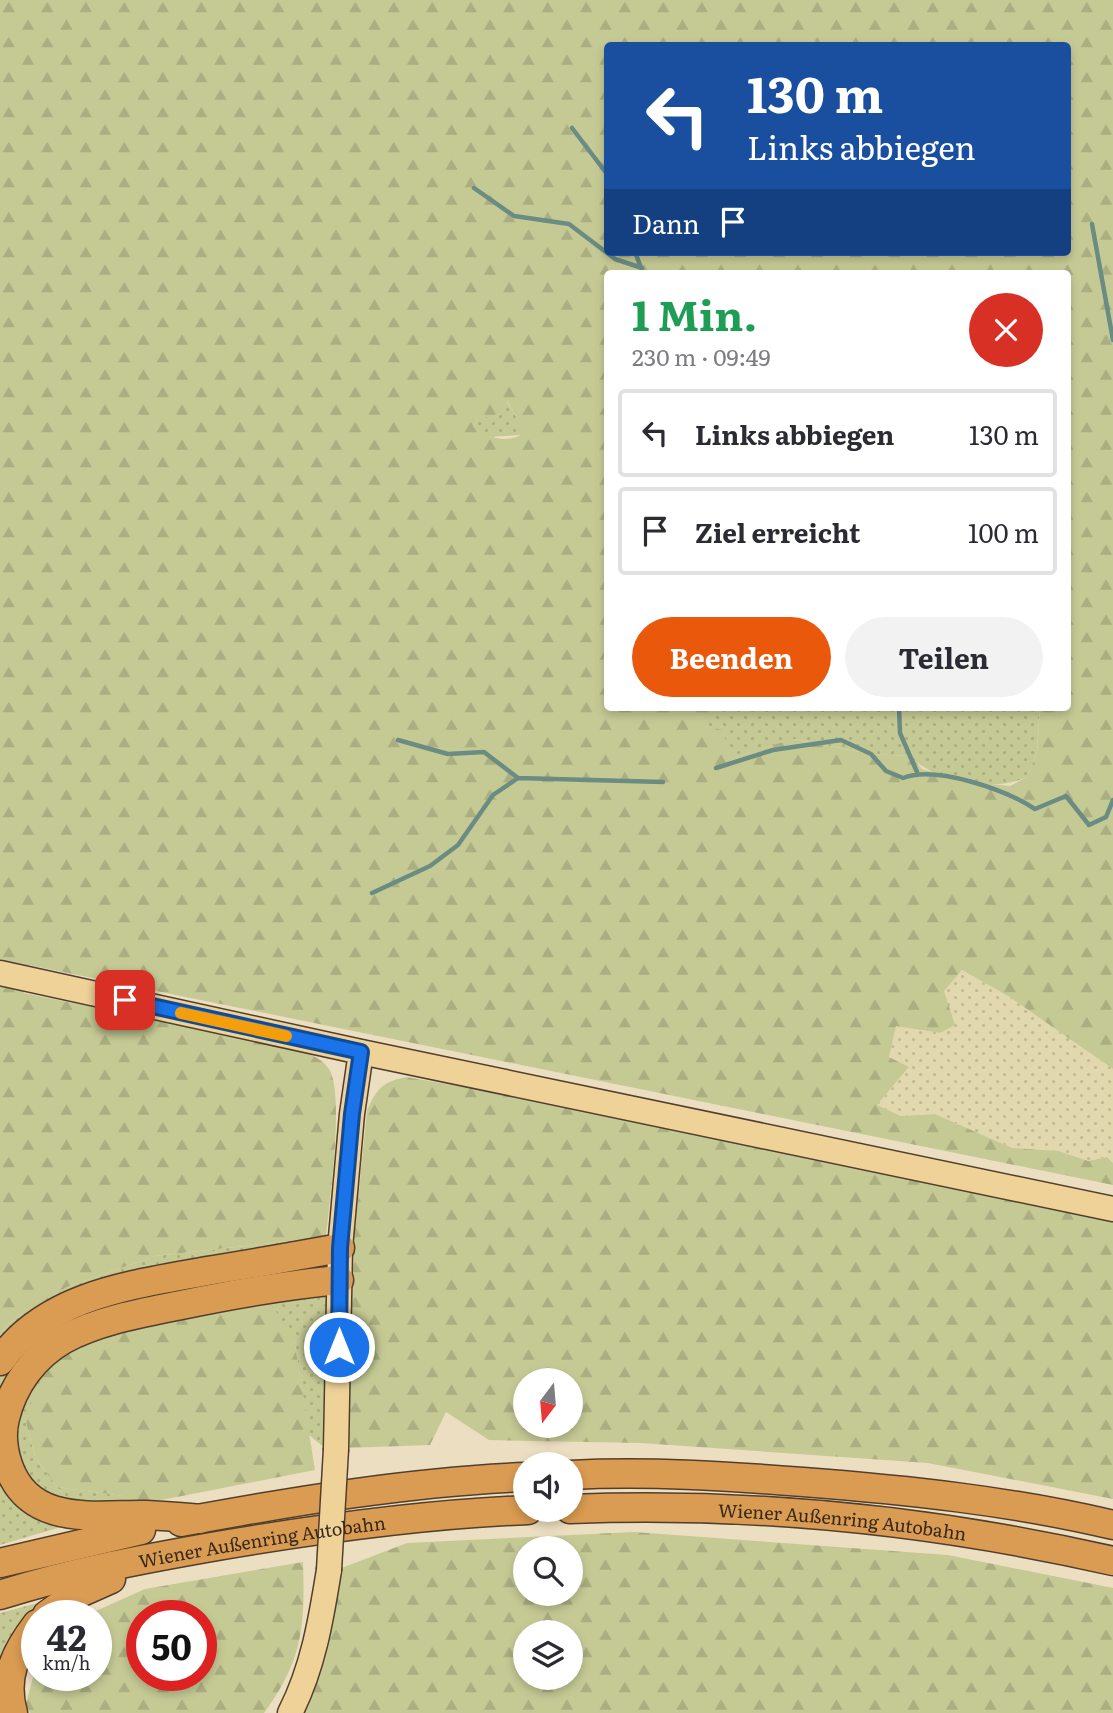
<!DOCTYPE html>
<html lang="de">
<head>
<meta charset="utf-8">
<style>
  body { margin:0; font-family:Literata,serif; background:#f2f2f3; color:#2b2b33; height:100vh; display:flex; flex-direction:column; font-size:26px; white-space:nowrap }
  * { box-sizing:border-box; margin:0 }
  p { font-size:23px; color:#7c7c81 }
  .icon { flex:none; width:38px; height:38px; fill:none; stroke:currentColor; stroke-width:2; stroke-linecap:round; stroke-linejoin:round }
  .map { position:relative; flex:1; overflow:hidden }
  .sheet { position:absolute; left:604px; top:270px; width:467px; height:441px; display:flex; flex-direction:column; background:#fff; border-radius:7px; box-shadow:0 4px 10px #0003 }
  .sheet>* { flex:none }
  .hud { position:absolute; left:604px; top:42px; width:467px; height:214px; border-radius:7px; box-shadow:0 4px 10px #0003; background:#1a4fa0; color:#fff; overflow:hidden }
  .needle { width:46px; rotate:196deg }
  .fabs { position:absolute; left:513px; top:1368px; display:grid; gap:14px }
  .fabs a { display:grid; place-items:center; width:70px; height:70px; border-radius:50%; background:#fff; box-shadow:0 4px 10px #0003; font-size:35px }
  .speed { position:absolute; left:21px; top:1600px; display:flex; gap:14px; font-size:35px; font-weight:700; text-align:center }
  .speed>* { display:grid; place-content:center; width:91px; height:91px; border-radius:50%; background:#fff; box-shadow:0 4px 10px #0003; line-height:1 }
  .speed small { font-size:18px; font-weight:400 }
  .speed .limit { border:10px solid #d22; background:#fff; color:#111 }
  .pin { position:absolute; display:grid; place-items:center; width:60px; height:60px; color:#fff; margin:-30px; border-radius:14px; box-shadow:0 4px 10px #0006 }
  .me { position:absolute; width:77px; margin:-38px; rotate:0deg; stroke-linejoin:round; filter:drop-shadow(0 0 5px #0008) }
  .turn { display:flex; align-items:center; gap:24px; height:147px; padding:0 28px; font-size:32px }
  .turn .icon { width:91px; height:91px; stroke-width:2.5 }
  .turn b { display:block; font-size:49px; line-height:60px }
  .then { display:flex; align-items:center; height:66px; padding:0 28px; background:#0003; gap:14px; font-size:26px }
  .round { display:grid; place-items:center; flex:none; width:74px; height:74px; border-radius:37px; background:#f2f2f3 }
  .head { display:flex; align-items:center; justify-content:space-between; height:119px; padding:0 28px }
  h1 { font-size:42px; font-weight:700; line-height:52px; color:#1e9e55 }
  .action { display:flex; gap:14px; margin-top:auto; padding:14px 28px }
  .action a { flex:1; height:80px; border-radius:42px; background:#ea580c; color:#fff; font-size:28px; font-weight:700; line-height:80px; text-align:center }
  .action a+a { background:#f2f2f3; color:#2b2b33 }
  ul { padding:0; list-style:none }
  li { display:flex; align-items:center; gap:21px; height:88px; margin:0 14px 10px; padding:0 14px; border:4px solid #e1e1e2; border-radius:7px }
  li div { flex:1 }
  li b { display:block; font-size:26px }
  li em { font-style:normal }
  .map>svg:first-child { display:block }
</style>
</head>
<body>
<div class="map">
<svg width="1113" height="1713" viewBox="0 0 1113 1713">
  <defs>
    <pattern id="farmland-dots" width="8" height="8" patternUnits="userSpaceOnUse" patternTransform="scale(1.75)"><rect width="8" height="8" fill="#e2d8ae"/><path d="M2 2h.1M6 6h.1" fill="none" stroke="#c2b995" stroke-width="1.8" stroke-linecap="round"/></pattern>
    <pattern id="grass-dots" width="8" height="8" patternUnits="userSpaceOnUse" patternTransform="scale(1.75)"><rect width="8" height="8" fill="#c5ca95"/><path d="M2 2h.1M6 6h.1" fill="none" stroke="#aaae80" stroke-width="1.8" stroke-linecap="round"/></pattern>
    <pattern id="forest-firs" width="22" height="20" patternUnits="userSpaceOnUse" patternTransform="scale(1.75)"><rect width="22" height="20" fill="#c5ca95"/><path d="M5 1l3.5 6h-7zM16 11l3.5 6h-7z" fill="#aaae80"/></pattern>
  </defs>
  <rect width="100%" height="100%" fill="#ecdec0"/>
  <path fill="url(#farmland-dots)" d="M962,970L1008,996L1113,1069V1163L1107,1157L1088,1161L1059,1151L1012,1148L935,1114L901,1116L877,1105L909,1068L889,1057L896,1026L940,1033L944,991Z"/>
  <path fill="url(#grass-dots)" d="M506,400L521,425V435L486,437L474,427L478,417H497Z
    M719,707H1040L1037,752L1027,777C995,793 934,782 910,756L871,754L794,739L730,758L704,726Z
    M326,1237V1449L309,1435L294,1339L25,1418L35,1457L57,1487L124,1496L136,1505L0,1545V1335L9,1323L67,1287L155,1256Z
    M53,1599L0,1713V1613Z"/>
  <path fill="url(#forest-firs)" fill-rule="evenodd" d="M0,0H1113V1069L1008,996L962,970L944,991L955,1025L940,1033L896,1026L889,1057L909,1067L877,1105L901,1116L935,1114L1012,1148L1059,1151L1088,1161L1107,1157L1113,1163V1185L28,965L24,993L291,1048C305,1052 320,1056 329,1069C345,1094 329,1204 326,1237L155,1256L67,1287L9,1323L0,1335ZM607,46H1068V252H607ZM607,273H1068V707H1040L1037,752L1027,777L1010,786L962,781L922,769L911,756L871,754L793,739L730,758L723,730L705,726L719,707H607ZM507,401L521,425V435C505,443 487,438 474,427L478,417L497,418Z
    M407,1077L566,1105L1113,1218V1499L928,1463L641,1443L489,1440L446,1412L430,1445L346,1448L354,1238L367,1111C376,1089 383,1081 407,1077ZM525,1381H570V1426H525Z
    M270,1302L294,1339L315,1470L136,1505L123,1496L57,1487L35,1457L25,1418L46,1367L89,1339Z
    M634,1532L948,1555L1113,1588V1713H302L324,1660L339,1569L407,1543ZM525,1549H570V1594H525ZM525,1633H570V1678H525Z
    M303,1562C305,1626 303,1660 264,1713H30L26,1704L37,1662V1675H96V1615H87L145,1589ZM142,1615H201V1675H142Z"/>
  <g fill="none" stroke-linecap="round" stroke-linejoin="round">
    <path stroke="#6b8c83" stroke-width="4.5" d="M572,128L607,174
      M474,188L514,216L569,224L615,259L642,268
      M1092,224L1113,340
      M635,252L643,273
      M899,707L900,733L917,772
      M398,740L448,754L484,752L518,778L663,782
      M716,768L773,750L841,740L871,754L886,771L903,778C936,765 1006,790 1035,809L1066,796L1089,825L1106,817L1113,800
      M372,893L430,866L458,845L493,795L518,778"/>
    <defs>
      <path id="major" d="M0,973L361,1052L1113,1209
        M336,1449L340,1248L352,1114L361,1052
        M290,1713C313,1668 321,1620 329,1570"/>
      <g id="highway">
        <path d="M0,1361C47,1294 133,1285 207,1271C252,1264 296,1256 340,1248"/>
        <path d="M570,1475C648,1471 726,1476 803,1482C907,1490 1012,1501 1113,1525"/>
        <path id="s1" d="M570,1509C751,1502 937,1521 1113,1561"/>
        <path d="M200,1519C182,1517 164,1516 146,1515C97,1514 29,1528 8,1465C3,1450 1,1434 5,1418C13,1385 34,1356 64,1339C100,1320 142,1313 181,1305C234,1294 286,1285 339,1280"/>
        <path d="M181,1522C295,1501 409,1482 525,1477"/>
        <path d="M0,1563L141,1530"/>
        <path id="s2" d="M0,1595C72,1572 148,1558 223,1545C324,1528 425,1514 528,1510"/>
        <path d="M47,1615L75,1595L111,1579"/>
        <path d="M13,1713C3,1677 15,1653 37,1624"/>
      </g>
    </defs>
    <use href="#major" stroke="#523e2d" stroke-width="27"/>
    <use href="#highway" stroke="#523e2d" stroke-width="31"/>
    <use href="#major" stroke="#efd298" stroke-width="24"/>
    <use href="#highway" stroke="#da9b52" stroke-width="28"/>
    <defs>
      <path id="major-bridge" d="M329,1570L336,1449"/>
    </defs>
    <use href="#major-bridge" stroke="#523e2d" stroke-width="27" stroke-linecap="butt"/>
    <use href="#major-bridge" stroke="#efd298" stroke-width="24"/>
  </g>
  <g fill="none" stroke-linecap="round" stroke-linejoin="round">
    <defs>
      <path id="route" d="M125,1000L361,1052L352,1114L340,1248L339,1347"/>
    </defs>
    <use href="#route" stroke="#114b97" stroke-width="18"/>
    <use href="#route" stroke="#1a73e8" stroke-width="12"/>
    <path stroke="#f59e0b" stroke-width="12" d="M181,1013L286,1036"/>
  </g>
  <g text-anchor="middle" dominant-baseline="central" stroke-width="7" stroke-linejoin="round" paint-order="stroke">
    <g font-size="18" fill="#35281d" stroke="#f4e8cf">
      <text stroke="none"><textPath href="#s1" startOffset="273">Wiener Außenring Autobahn</textPath></text>
      <text stroke="none"><textPath href="#s2" startOffset="268">Wiener Außenring Autobahn</textPath></text>
    </g>
  </g>
</svg>
<div class="fabs">
<a><svg class="needle" viewBox="-14 -14 28 28"><path d="M0-13l5 13h-10z" fill="#e53935"/><path d="M0 13l5-13h-10z" fill="#7c7c81"/></svg></a>
<a><svg class="icon" aria-label="sound" viewBox="0 0 24 24"><path d="M4 9h4l5-4v14l-5-4H4zM17 9q2 3 0 6"/></svg></a>
<a><svg class="icon" aria-label="search" viewBox="0 0 24 24"><circle cx="10" cy="10" r="6"/><path d="M15 15l6 6"/></svg></a>
<a><svg class="icon" aria-label="layers" viewBox="0 0 24 24"><path d="M12 4l9 5-9 5-9-5zM3 14l9 5 9-5"/></svg></a>
</div>
<div class="speed"><div>42<small>km/h</small></div><div class="limit">50</div></div>
<div class="pin" style="left:125px;top:1000px;background:#d93025"><svg class="icon" aria-label="arrive" viewBox="0 0 24 24"><path d="M6 21V4h12l-3 4 3 4H6"/></svg></div>
<svg class="me" style="left:339px;top:1347px" viewBox="-20 -20 40 40"><circle r="17" fill="#1a73e8" stroke="#fff" stroke-width="3"/><path d="M0-11L8 9 0 5-8 9z" fill="#fff"/></svg>
<div class="hud">
<div class="turn"><svg class="icon" aria-label="left" viewBox="0 0 24 24"><path d="M17 20v-9H6M10 6l-5 5 5 5"/></svg><div><b>130 m</b>Links abbiegen</div></div>
<div class="then">Dann<svg class="icon" aria-label="arrive" viewBox="0 0 24 24"><path d="M6 21V4h12l-3 4 3 4H6"/></svg></div>
</div>
<section class="sheet">
<div class="head"><div><h1>1 Min.</h1><p>230 m · 09:49</p></div><a class="round" style="background:#d93025;color:#fff"><svg class="icon" aria-label="close" viewBox="0 0 24 24"><path d="M6 6l12 12M18 6L6 18"/></svg></a></div>
<ul>
<li><svg class="icon" aria-label="left" viewBox="0 0 24 24"><path d="M17 20v-9H6M10 6l-5 5 5 5"/></svg><div><b>Links abbiegen</b></div><em>130 m</em></li>
<li><svg class="icon" aria-label="arrive" viewBox="0 0 24 24"><path d="M6 21V4h12l-3 4 3 4H6"/></svg><div><b>Ziel erreicht</b></div><em>100 m</em></li>
</ul>
<div class="action"><a>Beenden</a><a>Teilen</a></div>
</section>
</div>
</body>
</html>
